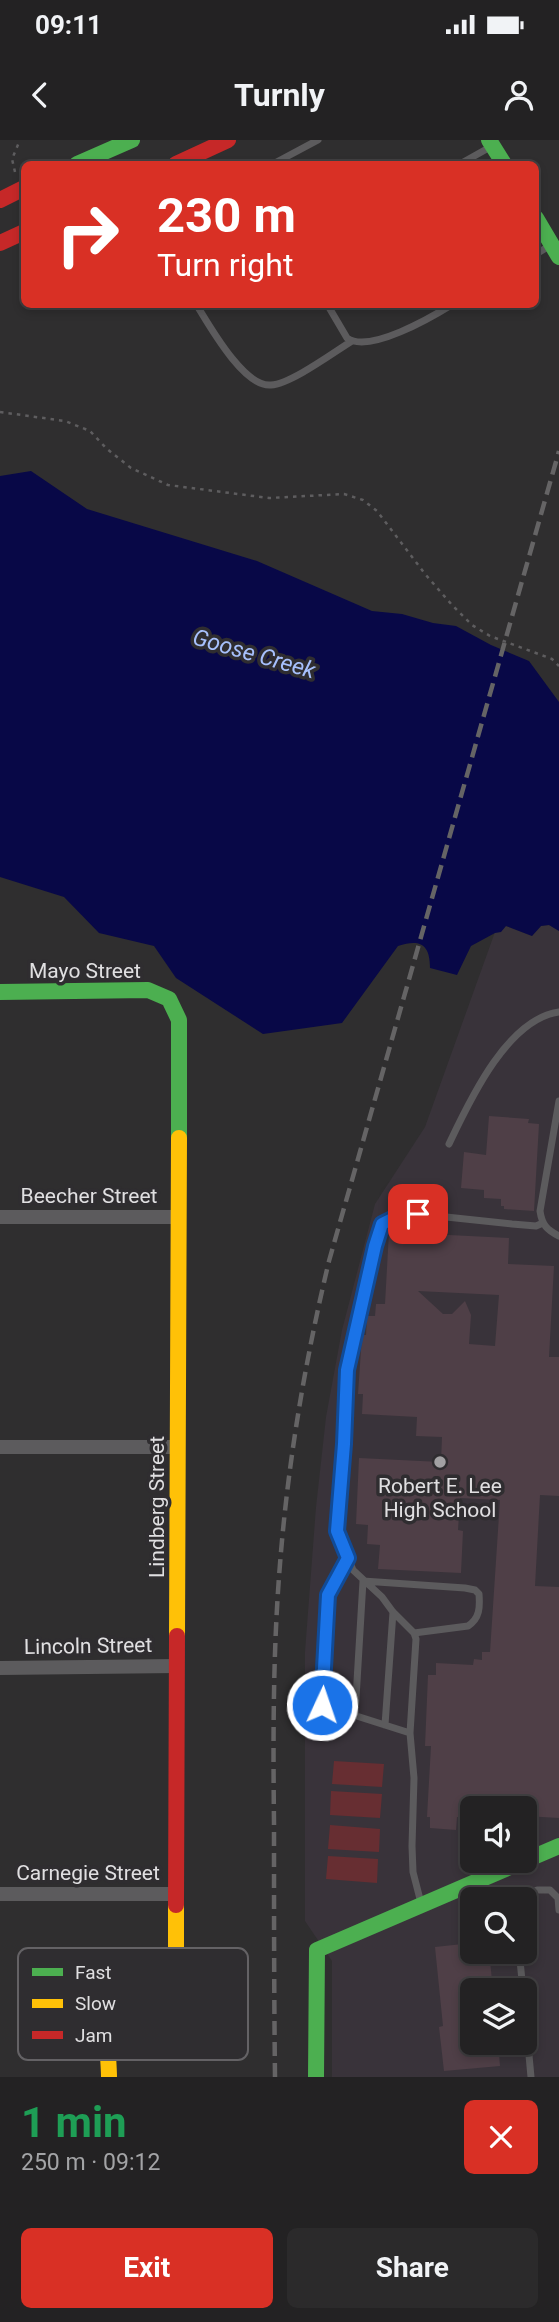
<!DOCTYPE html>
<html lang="en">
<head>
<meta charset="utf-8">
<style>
  body { margin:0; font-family:Roboto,sans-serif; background:#2b2a2b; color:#f1f3f6; height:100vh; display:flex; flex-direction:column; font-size:26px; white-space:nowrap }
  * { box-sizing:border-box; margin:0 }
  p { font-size:23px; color:#a3a4a6 }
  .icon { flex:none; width:38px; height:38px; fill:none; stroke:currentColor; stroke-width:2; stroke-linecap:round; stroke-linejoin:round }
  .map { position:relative; height:1937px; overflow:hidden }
  .sheet { display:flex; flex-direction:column; background:#232223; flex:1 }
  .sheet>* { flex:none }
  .banner { position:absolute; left:21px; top:21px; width:518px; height:147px; border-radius:10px; box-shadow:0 4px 10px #0003,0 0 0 2px #403f41; background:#d93025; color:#fff; overflow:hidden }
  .buttons { position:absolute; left:460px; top:1656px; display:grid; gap:14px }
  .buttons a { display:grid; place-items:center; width:77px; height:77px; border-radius:10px; background:#232223; box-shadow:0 4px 10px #0003,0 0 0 2px #403f41; font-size:35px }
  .pin { position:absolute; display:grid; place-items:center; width:60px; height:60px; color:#fff; margin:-30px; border-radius:14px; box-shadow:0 4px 10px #0006 }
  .me { position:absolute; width:77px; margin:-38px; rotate:3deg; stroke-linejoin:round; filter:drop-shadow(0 0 5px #0008) }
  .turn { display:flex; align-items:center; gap:24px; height:147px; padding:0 21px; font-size:32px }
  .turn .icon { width:91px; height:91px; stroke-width:2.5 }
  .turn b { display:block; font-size:49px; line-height:60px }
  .round { display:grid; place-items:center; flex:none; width:74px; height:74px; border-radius:10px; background:#2b2a2b }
  .headline { display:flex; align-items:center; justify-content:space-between; height:119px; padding:0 21px }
  h1 { font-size:42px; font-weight:700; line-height:52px; color:#1e9e55 }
  .cta { display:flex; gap:14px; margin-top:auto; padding:14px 21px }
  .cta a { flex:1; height:80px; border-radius:10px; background:#d93025; color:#fff; font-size:28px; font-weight:700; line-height:80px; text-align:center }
  .cta a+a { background:#2b2a2b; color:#f1f3f6 }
  .status { display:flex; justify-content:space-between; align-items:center; height:49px; padding:0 35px; background:#232223; direction:ltr }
  .status svg { height:19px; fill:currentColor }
  header { display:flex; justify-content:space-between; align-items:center; height:91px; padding:0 21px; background:#232223; font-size:32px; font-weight:700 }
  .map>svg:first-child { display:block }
</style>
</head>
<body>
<div class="status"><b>09:11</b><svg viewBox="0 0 49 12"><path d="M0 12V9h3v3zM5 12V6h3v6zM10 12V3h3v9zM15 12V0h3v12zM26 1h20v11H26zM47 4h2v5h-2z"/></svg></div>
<header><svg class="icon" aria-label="back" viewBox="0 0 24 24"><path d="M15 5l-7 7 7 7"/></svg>Turnly<svg class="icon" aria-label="person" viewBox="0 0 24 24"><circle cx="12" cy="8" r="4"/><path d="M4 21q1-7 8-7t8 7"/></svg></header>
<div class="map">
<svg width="559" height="1937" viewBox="0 0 559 1937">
  <rect width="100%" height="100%" fill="#2f2e2f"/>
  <path fill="#39333a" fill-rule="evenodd" d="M549,785L559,791V1937H332V1821L305,1781V1512L316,1367L326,1277L342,1190L375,1064L425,987L495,792L506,786L532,796L541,786ZM472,1668H525V1720H472ZM472,1759H525V1811H472ZM472,1850H525V1902H472Z"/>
  <path fill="#672e32" d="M334,1621L384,1624L382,1647L332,1644Z
    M331,1651L382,1654L380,1678L330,1675Z
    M330,1685L380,1689L379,1712L328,1709Z
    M328,1716L378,1719L377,1743L326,1739Z"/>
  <path fill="#080847" d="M31,331L87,369L257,421L372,471L402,474L433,483L456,486L491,505L529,521L559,562V791L549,785L541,786L532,796L506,786L501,792L495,793L471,806L457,835L430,828C430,804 420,799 398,806L342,883L263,894L176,838L154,806L99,793L64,757L0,737V336Z"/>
  <path fill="#4f3f47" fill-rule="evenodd" d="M489,976L529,979L528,983L539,984L534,1071L504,1069V1066H501V1059L484,1058V1050L461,1048L464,1012L486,1015Z
    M389,1092L509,1098L508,1124L554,1126L549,1217H559V1356L540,1355L535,1446L559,1447V1678L525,1676V1668H471V1678L457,1677L456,1690L430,1688V1677H427L431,1606H425L428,1535H436V1523L473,1525L474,1519L482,1520V1512H490L500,1360L460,1358L458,1390L463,1391L461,1433L378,1429L380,1405L367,1404L368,1385L356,1384L359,1318L441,1322L442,1297L416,1296L417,1277L362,1274L363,1254H358L362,1195H366L367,1176H375L376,1164H385ZM418,1151L499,1155L495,1206L469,1204L471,1175L465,1161L452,1174H443Z
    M472,1803V1811H489L493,1850H472V1902H498L500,1926L444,1931L439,1887L443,1886L435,1807Z"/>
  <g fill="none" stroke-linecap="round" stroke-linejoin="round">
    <path stroke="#5e5d5f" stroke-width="2.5" stroke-dasharray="3.5 5" stroke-linecap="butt" d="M15,32L12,19L20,0
      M0,272L65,281L90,291L107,309L131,328L168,345L269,358L344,354L363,360L377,371L425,434L452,465L472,485L490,496L552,519L559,526"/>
    <path stroke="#5c5b5d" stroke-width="7" d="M273,24L318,0
      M460,24L492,6
      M536,114L551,105
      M196,164C209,185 244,248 271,245C291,244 334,212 352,201
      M327,164L347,198C369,214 432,177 453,164
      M559,961L540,1071C542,1085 547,1090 559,1096
      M449,1004C469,962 507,879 559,872
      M348,1418L328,1455L322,1565L410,1593
      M355,1575L363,1441L465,1448L475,1450L479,1454C480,1467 480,1478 468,1486L414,1493
      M385,1585L393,1472
      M520,1759L537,1750H550L558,1758L559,1770
      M421,1763L413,1732L412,1706L414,1638L410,1593L416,1499L414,1493L393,1472L382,1457L353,1430L337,1391L344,1304L347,1230L375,1106L382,1084L389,1079L407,1074H418L512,1084L536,1086L543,1083
      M519,1811L523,1850
      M525,1872L531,1937"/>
    <path stroke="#5c5b5d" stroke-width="14" d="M0,1077H178
      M0,1307H178
      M0,1528L177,1526
      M0,1754H176"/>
    <path stroke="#4caf50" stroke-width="16" d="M489,0L504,24
      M77,24L132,0
      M536,78L559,117
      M0,852L148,850L169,859L179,880V998
      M316,1937L317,1810L559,1706"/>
    <path stroke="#ffc107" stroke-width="16" d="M177,1496L179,998
      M109,1937C109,1917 102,1870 115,1854C122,1845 135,1845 146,1845C158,1844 168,1844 176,1834V1765"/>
    <path stroke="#c62828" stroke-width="16" d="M176,24L228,0
      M0,60L24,48
      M0,103L24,92
      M176,1765L177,1496"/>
    <path stroke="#656465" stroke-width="4.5" stroke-dasharray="14 7" stroke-linecap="butt" d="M275,1937C274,1852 274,1768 274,1683C273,1596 273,1510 280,1424C288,1322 305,1221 329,1121L559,311"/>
  </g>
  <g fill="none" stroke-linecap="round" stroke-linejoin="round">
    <defs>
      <path id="route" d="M322,1565L328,1455L348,1418L337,1391L344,1304L347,1230L375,1106L382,1084L398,1076L418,1074"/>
    </defs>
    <use href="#route" stroke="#114b97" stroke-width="18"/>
    <use href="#route" stroke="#1a73e8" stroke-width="12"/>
  </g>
  <circle fill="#a2a1a3" stroke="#2f2d30" stroke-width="2.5" cx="440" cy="1322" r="7"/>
  <g text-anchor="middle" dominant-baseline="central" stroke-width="7" stroke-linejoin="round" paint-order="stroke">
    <g font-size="21" fill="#e0dfe1" stroke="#2f2d30">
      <text x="85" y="831">Mayo Street</text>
      <text x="89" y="1056">Beecher Street</text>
      <text transform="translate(157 1367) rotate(-90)">Lindberg Street</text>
      <text transform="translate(88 1506) rotate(-1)">Lincoln Street</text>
      <text x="88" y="1733">Carnegie Street</text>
    </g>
    <g font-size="21" fill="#e0dfe1" stroke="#2f2d30">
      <text x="440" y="1346">Robert E. Lee<tspan x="440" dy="24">High School</tspan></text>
    </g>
    <g font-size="23" font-style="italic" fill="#a7c0fc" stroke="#2f2d30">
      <text transform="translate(254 514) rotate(16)">Goose Creek</text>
    </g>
  </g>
  <rect x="18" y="1808" width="230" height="112" rx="10" fill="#2f2d30" stroke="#646265" stroke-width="2"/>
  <rect x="32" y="1828" width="31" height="8" fill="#4caf50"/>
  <rect x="32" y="1859" width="31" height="9" fill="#ffc107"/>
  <rect x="32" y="1891" width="31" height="8" fill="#c62828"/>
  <g font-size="19" fill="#e0dfe1">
    <text x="75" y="1839">Fast</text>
    <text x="75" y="1870">Slow</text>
    <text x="75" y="1902">Jam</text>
  </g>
</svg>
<div class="buttons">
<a><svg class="icon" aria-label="sound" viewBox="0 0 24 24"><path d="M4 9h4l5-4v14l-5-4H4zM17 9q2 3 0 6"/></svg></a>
<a><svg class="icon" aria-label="search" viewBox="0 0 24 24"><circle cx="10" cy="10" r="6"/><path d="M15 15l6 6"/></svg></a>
<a><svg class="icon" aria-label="layers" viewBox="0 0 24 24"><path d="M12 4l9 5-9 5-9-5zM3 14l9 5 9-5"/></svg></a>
</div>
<div class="pin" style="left:418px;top:1074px;background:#d93025"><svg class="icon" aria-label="arrive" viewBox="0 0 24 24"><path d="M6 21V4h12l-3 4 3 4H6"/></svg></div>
<svg class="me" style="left:322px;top:1565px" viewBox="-20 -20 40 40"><circle r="17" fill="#1a73e8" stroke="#fff" stroke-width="3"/><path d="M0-11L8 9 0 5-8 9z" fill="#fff"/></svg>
<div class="banner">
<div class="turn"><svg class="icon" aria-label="right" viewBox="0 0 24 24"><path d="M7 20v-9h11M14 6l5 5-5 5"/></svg><div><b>230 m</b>Turn right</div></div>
</div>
</div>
<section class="sheet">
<div class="headline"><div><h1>1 min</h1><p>250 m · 09:12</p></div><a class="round" style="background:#d93025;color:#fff"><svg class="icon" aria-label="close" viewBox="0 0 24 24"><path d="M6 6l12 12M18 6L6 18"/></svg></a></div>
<div class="cta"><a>Exit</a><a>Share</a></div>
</section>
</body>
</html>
